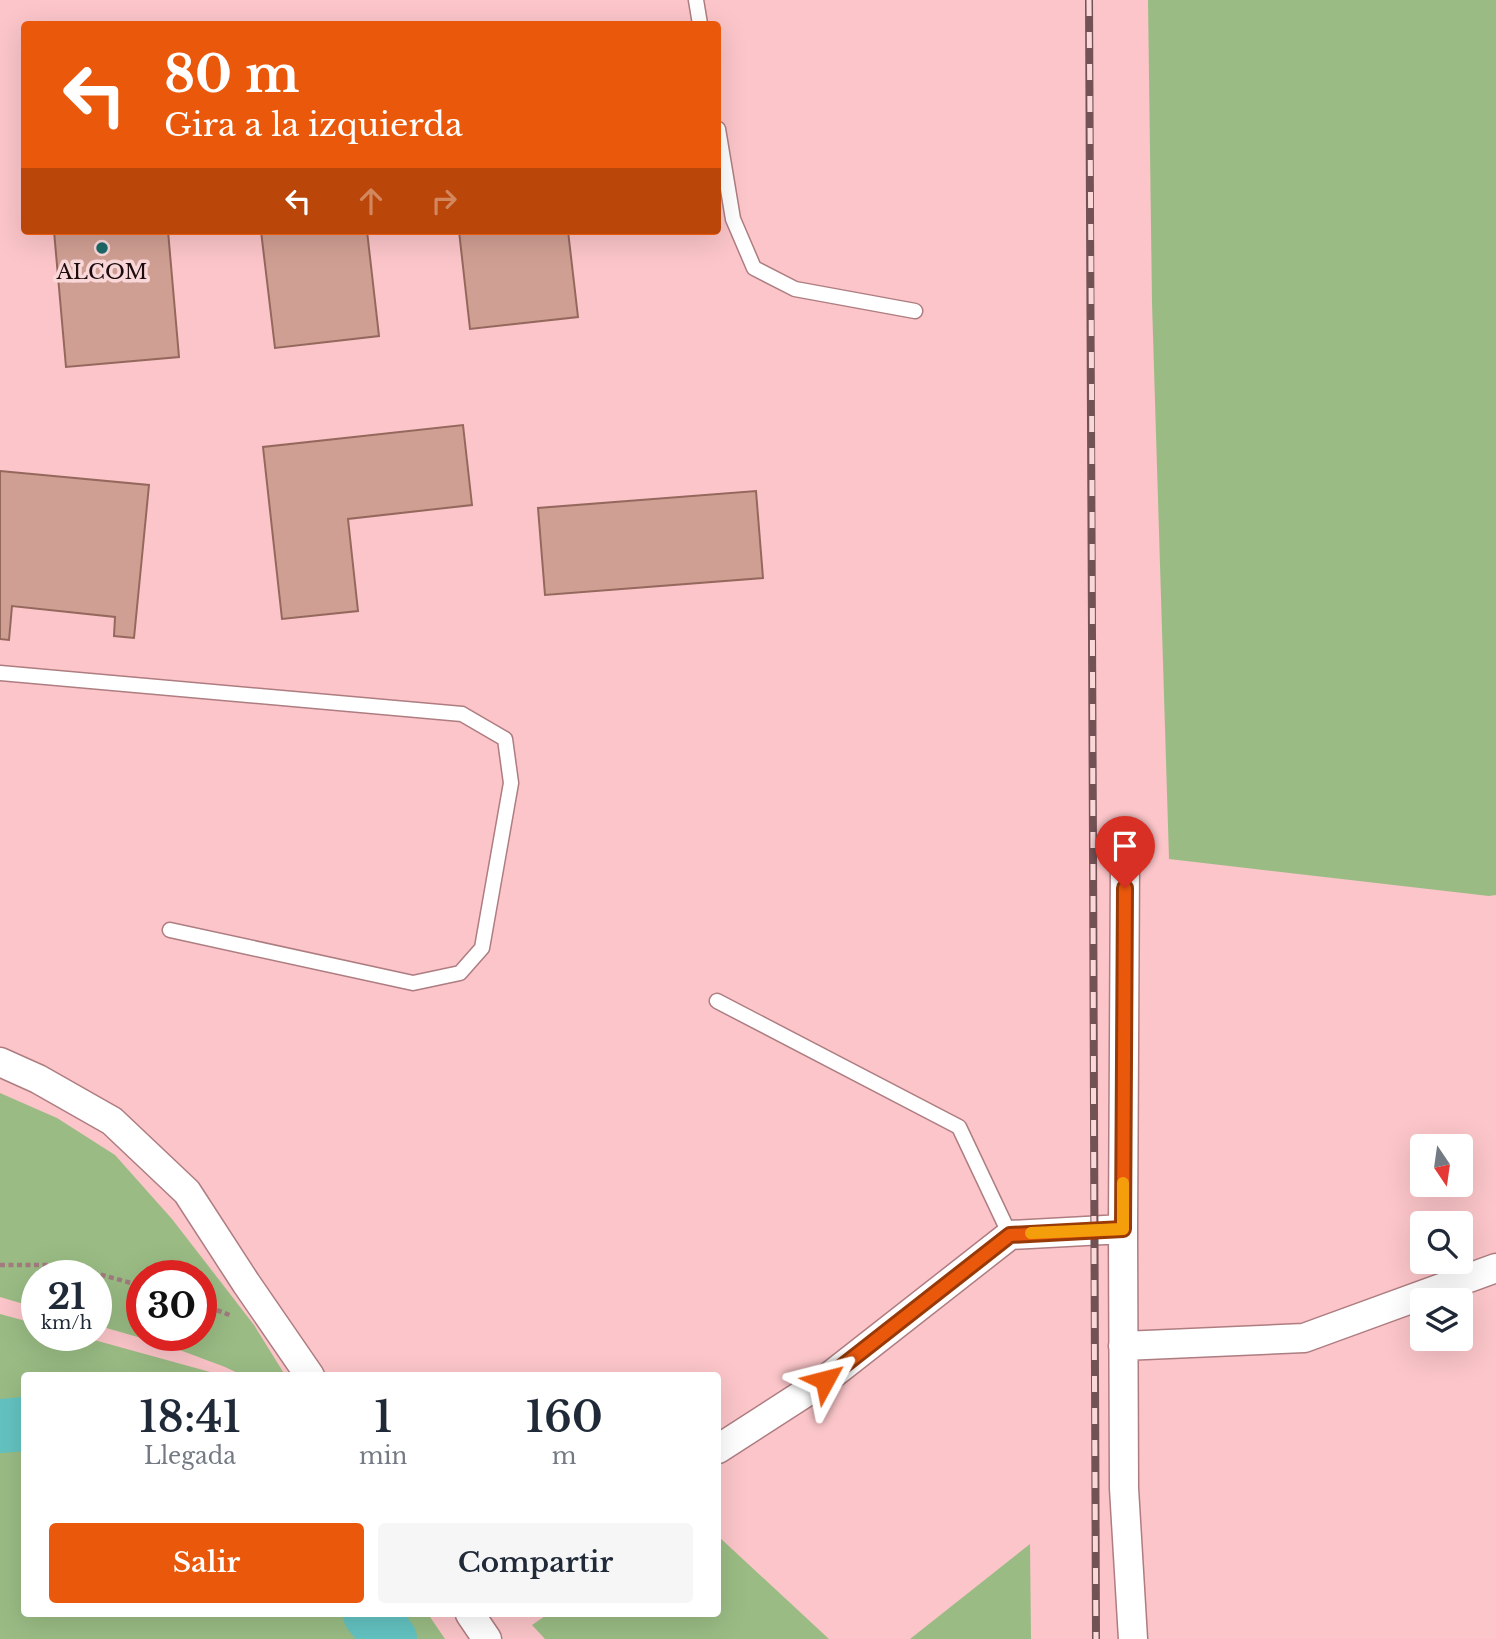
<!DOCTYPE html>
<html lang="es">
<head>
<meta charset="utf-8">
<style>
  body { margin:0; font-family:"Libre Baskerville",serif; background:#f6f6f7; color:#1f2937; height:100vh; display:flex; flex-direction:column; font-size:26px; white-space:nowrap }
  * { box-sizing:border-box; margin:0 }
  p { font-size:23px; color:#747a83 }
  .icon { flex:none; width:38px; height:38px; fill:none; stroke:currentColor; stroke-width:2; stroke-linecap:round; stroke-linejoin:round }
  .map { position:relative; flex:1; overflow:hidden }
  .details { position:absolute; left:21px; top:1372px; width:700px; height:245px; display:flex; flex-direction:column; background:#fff; border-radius:7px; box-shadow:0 7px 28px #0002 }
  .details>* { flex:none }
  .guide { position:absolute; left:21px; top:21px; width:700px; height:214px; border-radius:7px; box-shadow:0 7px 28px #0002; background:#ea580c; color:#fff; overflow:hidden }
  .needle { width:46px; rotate:167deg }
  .buttons { position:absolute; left:1410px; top:1134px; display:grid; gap:14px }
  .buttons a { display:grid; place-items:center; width:63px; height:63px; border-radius:7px; background:#fff; box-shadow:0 7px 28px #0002; font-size:35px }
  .speed { position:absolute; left:21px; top:1260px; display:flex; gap:14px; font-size:35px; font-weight:700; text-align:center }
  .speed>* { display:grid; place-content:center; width:91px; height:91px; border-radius:50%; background:#fff; box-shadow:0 7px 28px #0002; line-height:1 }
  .speed small { font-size:18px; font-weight:400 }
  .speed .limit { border:10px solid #d22; background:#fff; color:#111 }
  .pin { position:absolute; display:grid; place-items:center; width:60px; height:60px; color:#fff; margin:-72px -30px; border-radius:50% 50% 50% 0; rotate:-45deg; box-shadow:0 0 7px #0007 }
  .pin .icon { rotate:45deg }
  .me { position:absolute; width:77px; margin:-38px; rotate:52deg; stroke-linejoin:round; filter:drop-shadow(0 0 5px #0008) }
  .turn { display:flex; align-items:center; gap:24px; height:147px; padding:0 28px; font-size:32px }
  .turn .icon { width:91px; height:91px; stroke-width:2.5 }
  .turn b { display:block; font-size:49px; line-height:60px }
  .lanes { display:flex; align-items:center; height:66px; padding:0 28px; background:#0003; justify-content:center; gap:35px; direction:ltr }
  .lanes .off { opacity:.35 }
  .eta { display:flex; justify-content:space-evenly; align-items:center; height:119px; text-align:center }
  .eta b { font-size:42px; font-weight:600; line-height:49px }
  .button { display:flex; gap:14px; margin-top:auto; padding:14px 28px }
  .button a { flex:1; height:80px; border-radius:7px; background:#ea580c; color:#fff; font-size:28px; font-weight:600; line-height:80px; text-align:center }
  .button a+a { background:#f6f6f7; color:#1f2937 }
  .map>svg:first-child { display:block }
</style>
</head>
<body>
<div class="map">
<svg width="1496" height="1639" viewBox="0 0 1496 1639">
  <rect width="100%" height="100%" fill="#fbc5c9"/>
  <path fill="#9abc84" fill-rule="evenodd" d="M1148,0H1496V895L1489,896L1169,859L1152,303Z
    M0,1093L57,1118L115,1155L172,1219L254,1325L285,1375H242L225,1367L169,1346L96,1325V1276H37V1308L0,1297ZM142,1276H201V1335H142Z
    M0,1314L37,1324V1335H76L221,1375L24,1376V1614H428L445,1639H0Z
    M718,1536L829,1639H545L532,1625L548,1614H718Z
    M1030,1544L1031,1639H910Z"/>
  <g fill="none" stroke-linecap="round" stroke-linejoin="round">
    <path stroke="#63c3c1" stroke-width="54" d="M0,1426L24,1424
      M370,1614L390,1639"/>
  </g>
  <path fill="#d09f93" stroke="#95685d" stroke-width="2" d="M54,231H168L179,357L66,367Z
    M261,231H367L379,336L275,348Z
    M459,231H568L578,317L470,329Z
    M463,425L472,505L348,519L358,611L282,619L263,447Z
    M0,471L149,485L134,638L114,636L115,617L12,606L9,640L0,639Z
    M756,491L763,578L545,595L538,508Z"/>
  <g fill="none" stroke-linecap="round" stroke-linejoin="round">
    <defs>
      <path id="service" d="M696,0L700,24
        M718,129L733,219L754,268L795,289L915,311
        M0,673L462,714L505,739L511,783L482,948L460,973L413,983L170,930
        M717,1001L959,1127L1010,1235"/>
      <path id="minor" d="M1125,862L1123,1229L1124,1488L1133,1639
        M0,1062L38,1079L112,1121L187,1192L246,1283L310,1376
        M1123,1346L1304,1338L1496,1268
        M718,1449L825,1380L1010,1235L1123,1229
        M470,1614L487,1639"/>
    </defs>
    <use href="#service" stroke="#ae7d81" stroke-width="17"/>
    <use href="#minor" stroke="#ae7d81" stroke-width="31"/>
    <path stroke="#a37b7e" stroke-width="4.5" stroke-dasharray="5 3.5" stroke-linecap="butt" d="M0,1265H66L142,1286
      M201,1304L232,1316"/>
    <use href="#service" stroke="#fff" stroke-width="14"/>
    <use href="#minor" stroke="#fff" stroke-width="28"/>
    <defs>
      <path id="rail" d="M1089,0C1094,546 1092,1093 1096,1639"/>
    </defs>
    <use href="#rail" stroke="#725255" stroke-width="8"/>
    <use href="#rail" stroke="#fad8da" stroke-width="5" stroke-dasharray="16" stroke-linecap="butt"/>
  </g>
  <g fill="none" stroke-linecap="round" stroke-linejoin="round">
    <defs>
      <path id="route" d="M825,1380L1010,1235L1123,1229L1125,888"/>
    </defs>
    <use href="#route" stroke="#983908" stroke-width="18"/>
    <use href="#route" stroke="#ea580c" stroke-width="12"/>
    <path stroke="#f59e0b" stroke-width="12" d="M1031,1233L1123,1229V1183"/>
  </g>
  <circle fill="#1c6968" stroke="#fad8da" stroke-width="2.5" cx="102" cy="248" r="7"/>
  <g text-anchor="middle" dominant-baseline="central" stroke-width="7" stroke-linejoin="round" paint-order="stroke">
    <g font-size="21" fill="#1d0b0d" stroke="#fad8da">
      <text x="102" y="272">ALCOM</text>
    </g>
  </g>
</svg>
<div class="buttons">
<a><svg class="needle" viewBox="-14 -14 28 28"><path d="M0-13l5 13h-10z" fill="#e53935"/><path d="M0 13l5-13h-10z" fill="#747a83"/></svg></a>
<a><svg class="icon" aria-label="search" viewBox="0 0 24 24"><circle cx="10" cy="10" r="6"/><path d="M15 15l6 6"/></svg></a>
<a><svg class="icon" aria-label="layers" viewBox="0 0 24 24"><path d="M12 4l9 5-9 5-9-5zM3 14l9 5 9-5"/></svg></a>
</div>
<div class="speed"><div>21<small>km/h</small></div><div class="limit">30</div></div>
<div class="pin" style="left:1125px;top:888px;background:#d93025"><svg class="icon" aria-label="arrive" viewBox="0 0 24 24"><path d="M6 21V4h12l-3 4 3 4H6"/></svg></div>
<svg class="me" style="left:825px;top:1380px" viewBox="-20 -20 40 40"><path d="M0-17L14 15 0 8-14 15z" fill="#ea580c" stroke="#fff" stroke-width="4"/></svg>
<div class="guide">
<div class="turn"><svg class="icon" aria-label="left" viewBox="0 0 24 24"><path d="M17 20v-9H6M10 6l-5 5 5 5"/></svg><div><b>80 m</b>Gira a la izquierda</div></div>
<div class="lanes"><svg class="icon" aria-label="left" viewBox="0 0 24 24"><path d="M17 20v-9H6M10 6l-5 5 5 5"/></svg><svg class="icon off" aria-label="ahead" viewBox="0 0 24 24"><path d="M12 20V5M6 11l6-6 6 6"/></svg><svg class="icon off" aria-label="right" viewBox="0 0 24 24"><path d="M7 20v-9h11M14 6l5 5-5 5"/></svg></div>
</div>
<section class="details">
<div class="eta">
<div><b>18:41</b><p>Llegada</p></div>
<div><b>1</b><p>min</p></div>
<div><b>160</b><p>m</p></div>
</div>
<div class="button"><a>Salir</a><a>Compartir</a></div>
</section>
</div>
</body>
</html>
